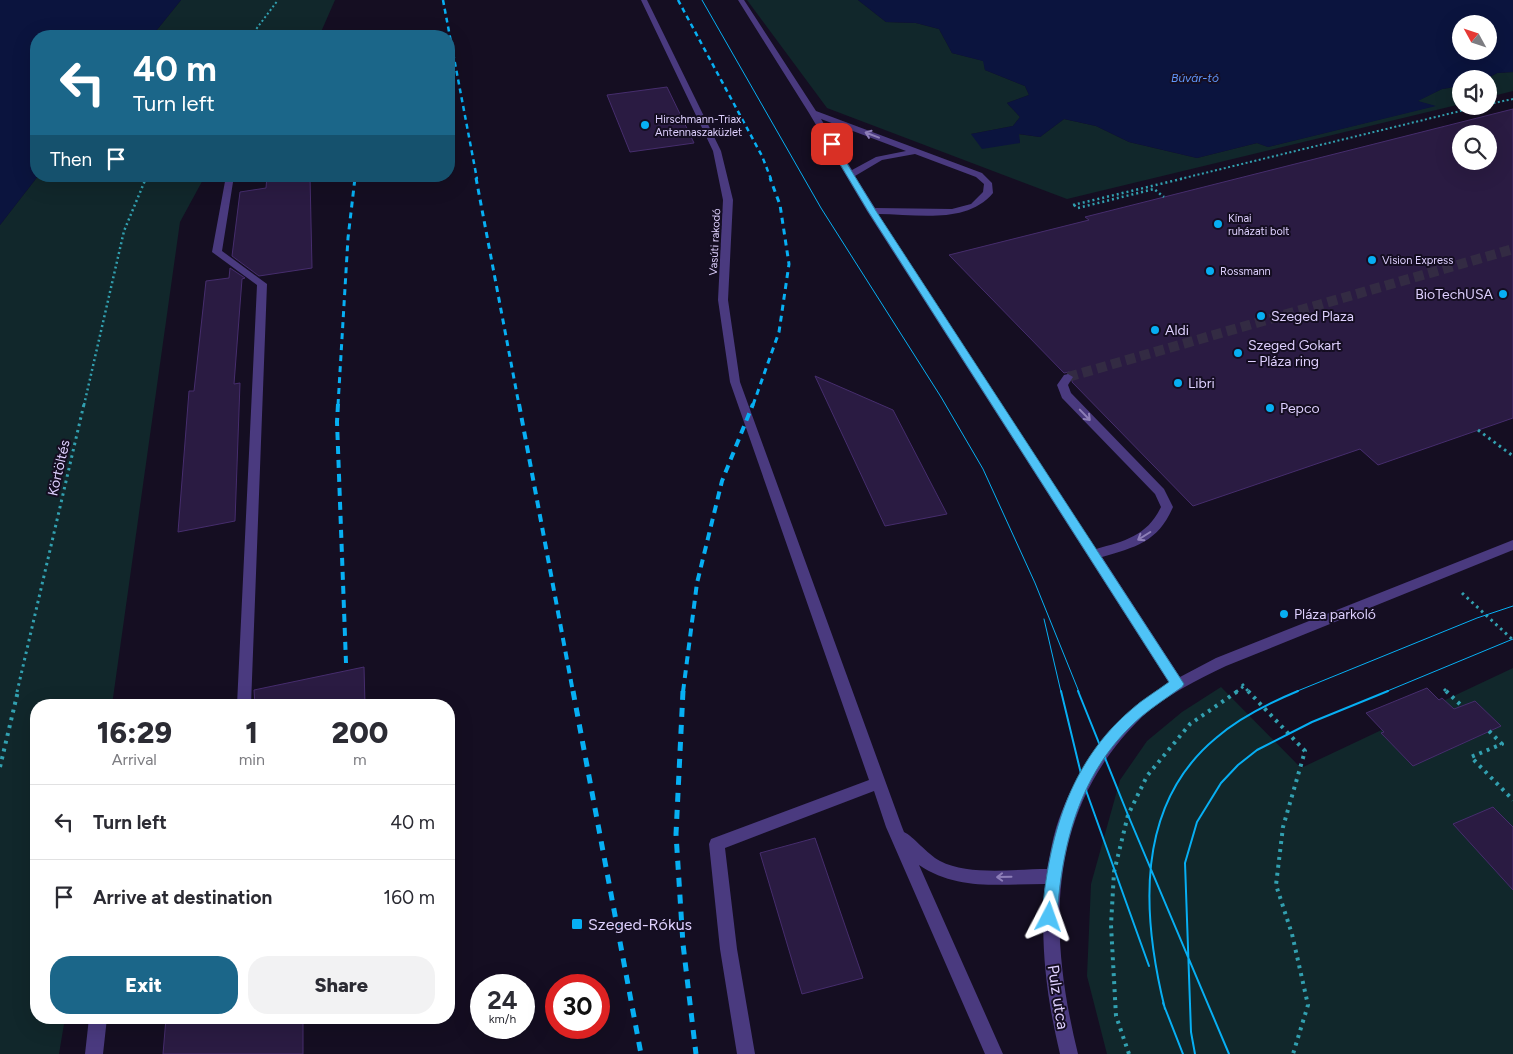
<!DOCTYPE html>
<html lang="en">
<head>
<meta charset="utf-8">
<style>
  body { margin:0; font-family:Figtree,sans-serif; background:#f2f2f3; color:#2b2b33; height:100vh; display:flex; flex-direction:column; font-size:19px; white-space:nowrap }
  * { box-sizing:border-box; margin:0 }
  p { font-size:16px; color:#7c7c81 }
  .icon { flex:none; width:28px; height:28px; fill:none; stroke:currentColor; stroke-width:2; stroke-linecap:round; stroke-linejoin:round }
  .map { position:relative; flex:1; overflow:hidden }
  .panel { position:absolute; left:30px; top:699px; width:425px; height:325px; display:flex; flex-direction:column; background:#fff; border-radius:20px; box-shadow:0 5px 20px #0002 }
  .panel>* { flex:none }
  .guide { position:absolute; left:30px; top:30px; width:425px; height:152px; border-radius:20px; box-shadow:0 5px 20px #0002; background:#1b6689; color:#fff; overflow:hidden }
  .needle { width:32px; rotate:310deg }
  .controls { position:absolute; left:1452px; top:15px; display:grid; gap:10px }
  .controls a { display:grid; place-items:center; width:45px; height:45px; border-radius:50%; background:#fff; box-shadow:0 5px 20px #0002; font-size:25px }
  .speed { position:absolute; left:470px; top:974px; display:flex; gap:10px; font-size:25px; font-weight:700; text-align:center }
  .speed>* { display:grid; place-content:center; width:65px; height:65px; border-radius:50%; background:#fff; box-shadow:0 5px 20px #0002; line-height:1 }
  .speed small { font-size:12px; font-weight:400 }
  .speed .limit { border:8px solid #d22; background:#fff; color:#111 }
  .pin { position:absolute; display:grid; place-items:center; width:42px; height:42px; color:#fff; margin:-21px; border-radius:10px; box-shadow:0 2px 8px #0006 }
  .me { position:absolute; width:55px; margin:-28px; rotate:4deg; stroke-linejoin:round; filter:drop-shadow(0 0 4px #0008) }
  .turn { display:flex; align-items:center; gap:18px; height:105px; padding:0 20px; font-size:22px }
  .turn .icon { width:65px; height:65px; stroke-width:2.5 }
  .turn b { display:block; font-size:35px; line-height:42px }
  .then { display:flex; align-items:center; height:48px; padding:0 20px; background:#0003; gap:10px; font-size:19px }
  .eta { display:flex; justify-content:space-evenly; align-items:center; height:85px; text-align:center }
  .eta b { font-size:30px; font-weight:800; line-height:35px }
  .action { display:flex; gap:10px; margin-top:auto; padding:10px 20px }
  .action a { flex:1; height:58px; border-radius:20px; background:#1b6689; color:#fff; font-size:20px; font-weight:800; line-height:58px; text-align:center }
  .action a+a { background:#f2f2f3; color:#2b2b33 }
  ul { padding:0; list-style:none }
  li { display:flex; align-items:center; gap:15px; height:75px; padding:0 20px; border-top:1px solid #e1e1e2 }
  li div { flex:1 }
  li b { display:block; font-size:19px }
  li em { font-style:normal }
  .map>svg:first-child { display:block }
</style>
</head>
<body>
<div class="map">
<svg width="1513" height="1054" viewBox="0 0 1513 1054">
  <rect width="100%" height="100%" fill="#150e22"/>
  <path fill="#11272b" d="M181,0H335L321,32L317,36H152Z
    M747,0H858L886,22L916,23L939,29L952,53L984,61L985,70L1025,86L1029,95L1007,103L1020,117L1013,126L971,134L1020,143L1018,134L1040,137L1064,119L1096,126L1129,142L1197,158L1257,143L1268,147L1434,106L1417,101L1442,89L1461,86V104L1067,199L827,108Z
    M1513,72V91L1489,97V79H1486L1497,73Z
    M38,176H205L180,222L112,705H36V1018H65L59,1054H0V225Z
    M1513,668V1054H1107L1087,976L1091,884L1120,780L1147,741L1182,712L1221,687L1301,768Z"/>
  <path fill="#0b143e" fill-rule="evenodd" d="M0,0H181L152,36H36V176H38L0,225Z
    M858,0H1513V72L1497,73L1486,79H1461V86L1442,89L1418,101L1436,106L1268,147L1257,143L1197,158L1129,142L1096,126L1064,119L1040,137L1019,134L1020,143L982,149L971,134L1013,126L1020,117L1007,103L1029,95L1025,86L985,70L983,61L952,53L939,29L916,23L886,22ZM1461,24H1489V51H1461Z"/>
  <path fill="#2a1b42" stroke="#462d6d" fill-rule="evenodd" d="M667,87L694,143L630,152L607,95Z
    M1513,109V418L1378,465L1360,449L1193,506L1072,382L1074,375L1069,372L1064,373L949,255L1089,220L1085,217ZM1461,134H1489V161H1461Z
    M267,176H310L312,268L259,276L232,256L240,192L266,188Z
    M230,268L245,278L242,279L234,384L240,383L235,521L178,532L189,391H194L206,281L229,278Z
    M815,376L893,410L947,514L885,526Z
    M364,667L365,705H255L254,690Z
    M1427,688L1439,700L1442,698L1454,709L1475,701L1501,726L1413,766L1381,733L1384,732L1366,713Z
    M1493,807L1513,827V890L1453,824Z
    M815,838L863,978L802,994L760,853Z
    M166,1018H303V1054H163Z"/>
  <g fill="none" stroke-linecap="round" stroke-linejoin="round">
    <path stroke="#332b43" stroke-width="10" stroke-dasharray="10 5" stroke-linecap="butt" d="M1068,377L1513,249"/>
    <path stroke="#32a0b0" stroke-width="2" stroke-dasharray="2 2.5" stroke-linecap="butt" d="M251,36L278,0
      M1489,104L1513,99
      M146,179L147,176
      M1180,179L1481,106"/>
    <path stroke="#32a0b0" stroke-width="2.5" stroke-dasharray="2 3" stroke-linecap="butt" d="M1073,205L1185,178
      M1074,205L1078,208L1154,189L1164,197
      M84,405L124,231L146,178"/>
    <path stroke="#32a0b0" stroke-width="3" stroke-dasharray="2.5 4" stroke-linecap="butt" d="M1478,430L1513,456
      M1462,593L1513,640
      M1242,684L1249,692
      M1444,689L1447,692
      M17,692L84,404
      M1236,692L1244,686"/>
    <path stroke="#32a0b0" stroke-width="4" stroke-dasharray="3 5" stroke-linecap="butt" d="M1248,691L1305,751L1283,827L1276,885L1292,934L1308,1005L1293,1054
      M1446,691L1462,706
      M1489,731L1502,744L1471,757L1513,800
      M0,767L18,691
      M1129,1054L1116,1016L1111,925L1114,872L1128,815L1147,776L1190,724L1238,691"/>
    <path fill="#4a3a7f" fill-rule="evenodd" d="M641,0H647L721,151L733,200L728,300L740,382L902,827L904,832C913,836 927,854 940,861C969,876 1015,869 1047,869C1050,855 1052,841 1056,828C1075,768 1115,715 1169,683L867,211L809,113L738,0H744L816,111L982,173L992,183L993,193C966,225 916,214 878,214L1096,549C1125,541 1147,536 1161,507L1155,494L1062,398L1057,385L1064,375L1068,374L1073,377L1068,385L1071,393L1164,489L1173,507C1158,542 1136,547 1102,557L1180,677L1216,658L1513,540V550L1226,666C1197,680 1166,695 1142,717C1045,811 1048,932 1078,1054H1060C1046,995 1040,944 1045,884C1001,884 957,891 919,865L1003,1054H985L886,827L874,791L725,848L737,949L755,1054H737L720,949L709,844L711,839L869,780L730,382L718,300L723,200L713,151ZM821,119L906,151L876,157L852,170ZM915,154L976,177L984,184L983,192L971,204L952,209L875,208L855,176L882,160Z
      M226,176H234L222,251L267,284L251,705H237L257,285L212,252Z
      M89,1018H107L103,1054H85Z"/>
    <path stroke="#07aff3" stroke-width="1" d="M702,0L821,208L941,397L983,469L1035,583L1079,692
      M1044,619L1061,692
      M1295,692L1477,618L1513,606
      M1385,692L1513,639"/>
    <path stroke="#07aff3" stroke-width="2" d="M1061,691L1083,782L1149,966
      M1078,691L1128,815L1229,1054
      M1163,1003L1183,1054
      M1165,1009C1142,916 1134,806 1216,738C1240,717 1269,703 1298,691
      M1195,1054L1191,1032L1185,863L1197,822L1221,783L1238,765L1257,750L1312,722L1388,691"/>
    <path stroke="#07aff3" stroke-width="2.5" stroke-dasharray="5 4" stroke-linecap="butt" d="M443,0L477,179
      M678,0L762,156L771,179
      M355,179V176"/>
    <path stroke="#07aff3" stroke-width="3" stroke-dasharray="6 5" stroke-linecap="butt" d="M476,178L519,405
      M338,405L348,238L355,178
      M753,405L779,332L789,264L780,205L770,178"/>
    <path stroke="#07aff3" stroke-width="4" stroke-dasharray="8 6" stroke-linecap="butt" d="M338,404L337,422L346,663
      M519,404L573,692
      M683,692L697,583L722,481L753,404"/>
    <path stroke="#07aff3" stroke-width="5" stroke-dasharray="9 8" stroke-linecap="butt" d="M573,691L641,1054
      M683,691L676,834L683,944L696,1054"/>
  </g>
  <defs><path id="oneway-shaft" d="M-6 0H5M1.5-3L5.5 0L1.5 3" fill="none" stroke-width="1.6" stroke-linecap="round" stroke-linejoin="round" transform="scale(1.25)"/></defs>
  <g stroke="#8d7eb8">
    <use href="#oneway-shaft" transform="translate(872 135) rotate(-159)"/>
    <use href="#oneway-shaft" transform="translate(1085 415) rotate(46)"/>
    <use href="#oneway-shaft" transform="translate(1144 536) rotate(148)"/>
    <use href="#oneway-shaft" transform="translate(1004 877) rotate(179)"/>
  </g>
  <path fill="#4fc3f7" stroke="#337fa1" d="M829,142L835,144L876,211L1184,684L1182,687C1168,697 1154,706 1142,716C1081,768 1062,841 1057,917L1055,922L1049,924L1044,922L1042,917C1048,839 1069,762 1132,709C1143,699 1157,691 1169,682L868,211L828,144Z"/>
  <g fill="#07aff3" stroke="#150e22" stroke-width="2">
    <circle cx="645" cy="125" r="5"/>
    <circle cx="1218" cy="224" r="5"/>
    <circle cx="1372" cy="260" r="5"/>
    <circle cx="1210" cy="271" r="5"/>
    <circle cx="1503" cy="294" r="5"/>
    <circle cx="1261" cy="316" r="5"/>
    <circle cx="1155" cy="330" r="5"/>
    <circle cx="1238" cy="353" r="5"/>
    <circle cx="1178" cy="383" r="5"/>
    <circle cx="1270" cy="408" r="5"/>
    <circle cx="1284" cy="614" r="5"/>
    <rect x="571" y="918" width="12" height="12" rx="2.5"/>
  </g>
  <g text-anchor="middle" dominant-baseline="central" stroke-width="4" stroke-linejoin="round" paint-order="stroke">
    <g font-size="11" fill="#ded0fe" stroke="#150e22" text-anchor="start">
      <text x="655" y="119">Hirschmann-Triax<tspan x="655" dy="13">Antennaszaküzlet</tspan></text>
      <text x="1228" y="218">Kínai<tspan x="1228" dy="13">ruházati bolt</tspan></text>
      <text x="1382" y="260">Vision Express</text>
      <text x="1220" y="271">Rossmann</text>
    </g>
    <g font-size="11" fill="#ded0fe" stroke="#150e22">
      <text transform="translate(715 242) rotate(-87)">Vasúti rakodó</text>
    </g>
    <g font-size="12" font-style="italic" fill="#6197fb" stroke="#150e22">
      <text x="1195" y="78">Búvár-tó</text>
    </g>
    <g font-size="14" fill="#ded0fe" stroke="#150e22" text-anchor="start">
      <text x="1493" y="294" text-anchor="end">BioTechUSA</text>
      <text x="1271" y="316">Szeged Plaza</text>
      <text x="1165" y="330">Aldi</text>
      <text x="1248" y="345">Szeged Gokart<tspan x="1248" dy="16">– Pláza ring</tspan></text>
      <text x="1188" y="383">Libri</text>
      <text x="1280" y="408">Pepco</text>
      <text x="1294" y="614">Pláza parkoló</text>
    </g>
    <g font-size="14" fill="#ded0fe" stroke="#150e22">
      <text transform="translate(59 468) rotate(-77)">Körtöltés</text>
    </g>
    <g font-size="16" fill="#ded0fe" stroke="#150e22" text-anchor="start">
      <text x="588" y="924">Szeged-Rókus</text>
    </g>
    <g font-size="16" fill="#ded0fe" stroke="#150e22">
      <text transform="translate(1058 997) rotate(81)">Pulz utca</text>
    </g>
  </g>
</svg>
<div class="controls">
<a><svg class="needle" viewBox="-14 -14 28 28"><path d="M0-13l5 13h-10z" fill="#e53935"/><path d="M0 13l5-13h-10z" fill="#7c7c81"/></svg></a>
<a><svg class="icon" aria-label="sound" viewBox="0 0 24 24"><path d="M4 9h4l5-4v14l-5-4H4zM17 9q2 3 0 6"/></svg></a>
<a><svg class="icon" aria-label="search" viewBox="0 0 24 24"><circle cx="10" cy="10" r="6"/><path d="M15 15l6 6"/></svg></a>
</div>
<div class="speed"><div>24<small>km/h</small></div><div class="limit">30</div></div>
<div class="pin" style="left:832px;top:144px;background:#d93025"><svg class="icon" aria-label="arrive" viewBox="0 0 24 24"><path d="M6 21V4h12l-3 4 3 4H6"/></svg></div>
<svg class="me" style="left:1049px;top:917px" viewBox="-20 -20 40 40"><path d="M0-17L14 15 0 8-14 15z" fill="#4fc3f7" stroke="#fff" stroke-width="4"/></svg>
<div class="guide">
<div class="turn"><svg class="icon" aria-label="left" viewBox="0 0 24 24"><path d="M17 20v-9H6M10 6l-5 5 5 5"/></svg><div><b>40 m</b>Turn left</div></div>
<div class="then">Then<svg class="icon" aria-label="arrive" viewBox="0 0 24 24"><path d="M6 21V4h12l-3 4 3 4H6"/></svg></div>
</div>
<section class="panel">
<div class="eta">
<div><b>16:29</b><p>Arrival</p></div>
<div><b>1</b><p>min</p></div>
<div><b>200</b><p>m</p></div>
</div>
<ul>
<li><svg class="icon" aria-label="left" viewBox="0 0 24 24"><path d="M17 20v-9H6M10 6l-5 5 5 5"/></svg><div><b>Turn left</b></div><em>40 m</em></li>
<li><svg class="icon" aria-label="arrive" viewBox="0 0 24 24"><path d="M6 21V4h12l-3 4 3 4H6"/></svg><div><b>Arrive at destination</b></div><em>160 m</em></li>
</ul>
<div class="action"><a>Exit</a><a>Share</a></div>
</section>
</div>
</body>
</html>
